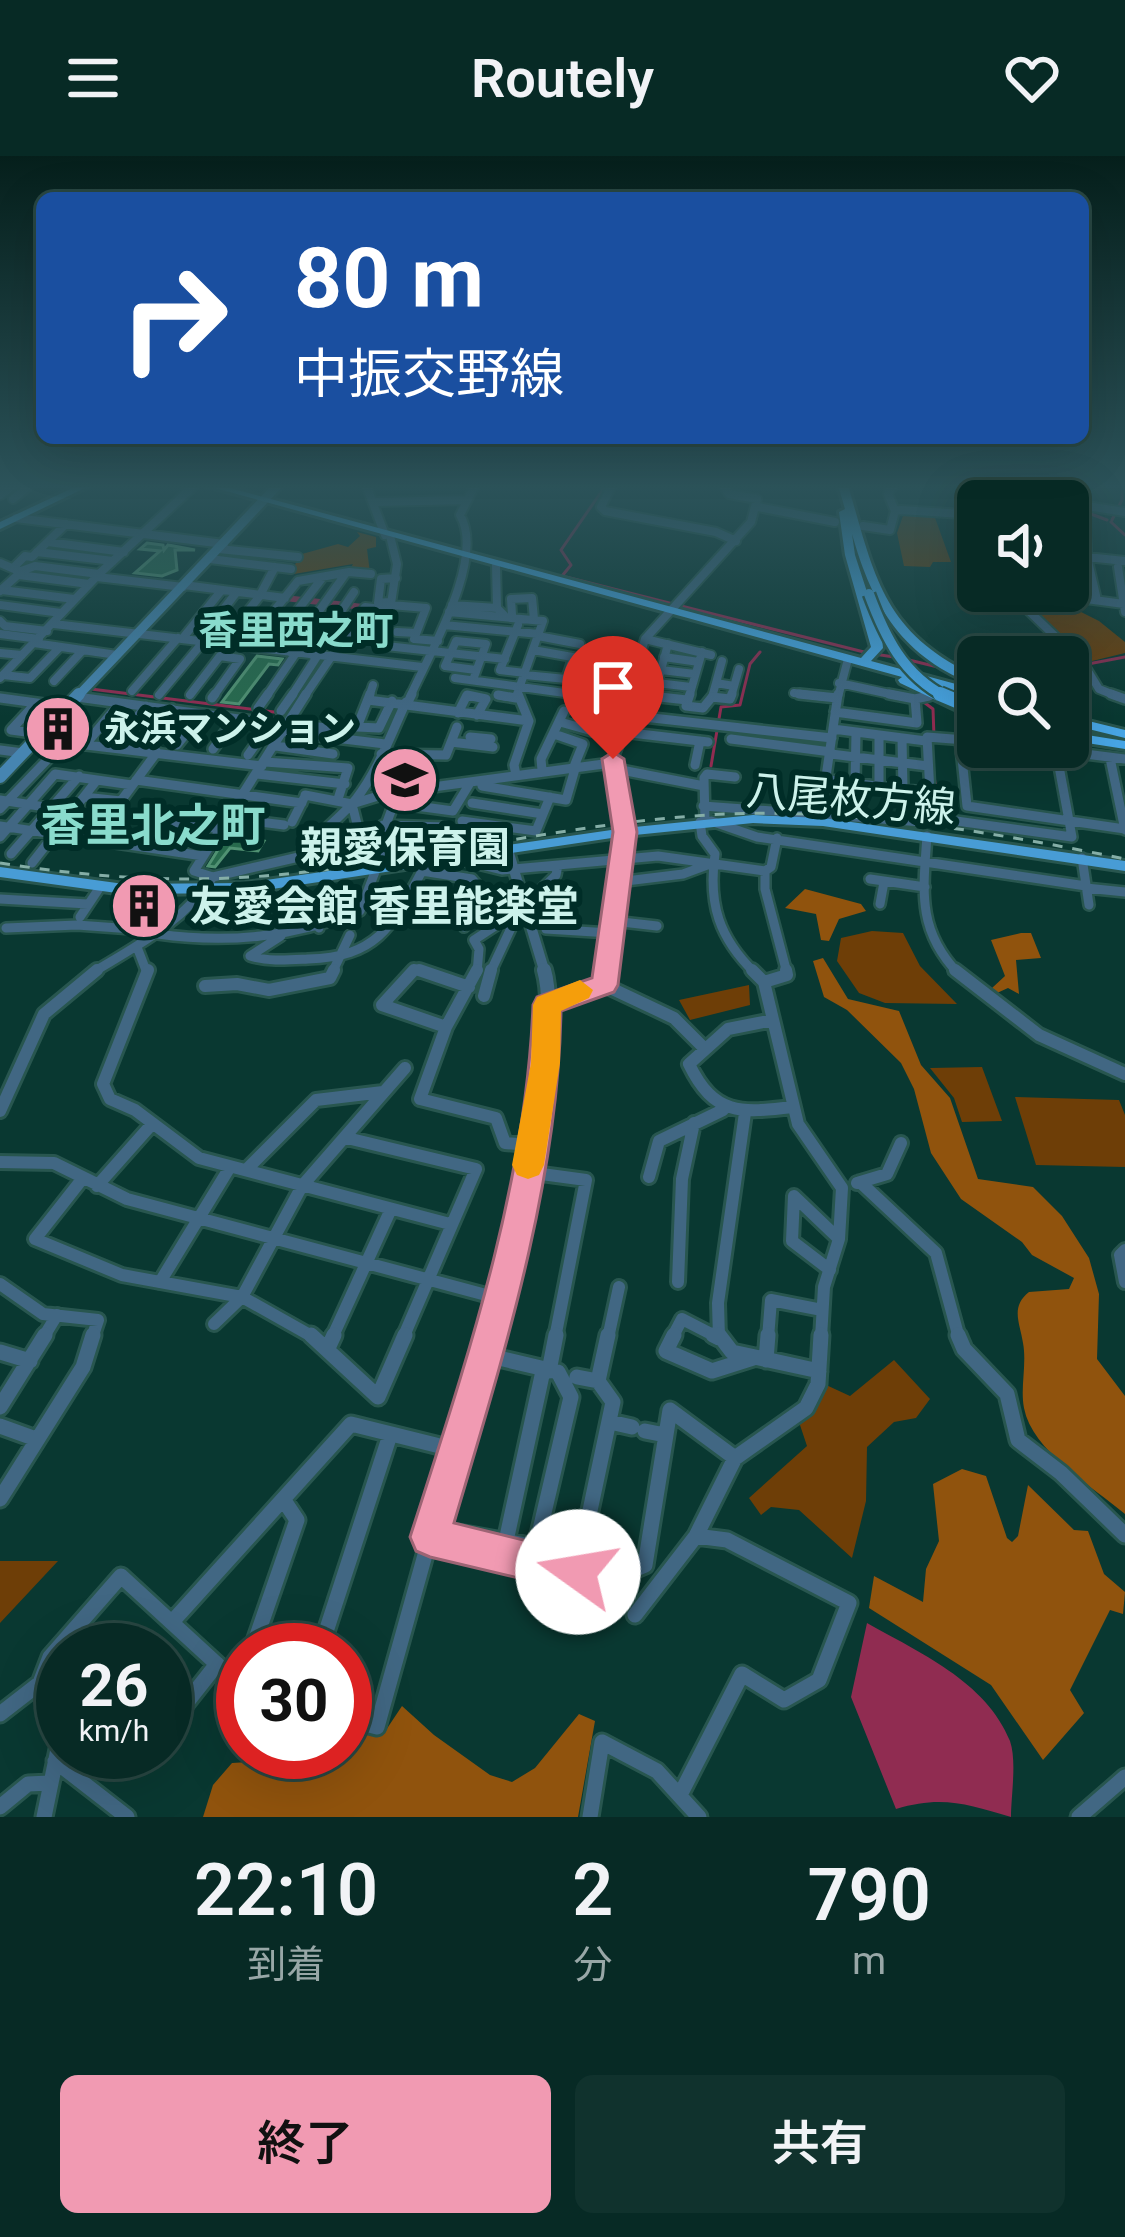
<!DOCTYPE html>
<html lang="ja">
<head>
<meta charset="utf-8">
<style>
  body { margin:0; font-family:Roboto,"Noto Sans JP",sans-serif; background:#10322d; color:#f1f3f6; height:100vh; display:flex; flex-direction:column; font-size:45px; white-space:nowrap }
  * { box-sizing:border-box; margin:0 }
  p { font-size:39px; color:#98a7a7 }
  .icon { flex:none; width:66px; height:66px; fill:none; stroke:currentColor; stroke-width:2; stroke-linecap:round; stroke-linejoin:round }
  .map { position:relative; height:1661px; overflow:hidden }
  .drawer { display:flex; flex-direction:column; background:#072a25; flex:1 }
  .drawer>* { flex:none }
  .banner { position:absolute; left:36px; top:36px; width:1053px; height:252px; border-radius:18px; box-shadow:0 12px 48px #0002,0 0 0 3px #284642; background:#1a4fa0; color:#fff; overflow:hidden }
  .fabs { position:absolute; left:957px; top:324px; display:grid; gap:24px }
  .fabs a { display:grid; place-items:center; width:132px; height:132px; border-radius:18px; background:#072a25; box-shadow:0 12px 48px #0002,0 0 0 3px #284642; font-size:60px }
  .speed { position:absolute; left:36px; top:1467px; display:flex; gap:24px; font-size:60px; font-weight:700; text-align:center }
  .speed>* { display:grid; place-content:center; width:156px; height:156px; border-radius:50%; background:#072a25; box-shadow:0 12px 48px #0002,0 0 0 3px #284642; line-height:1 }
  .speed small { font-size:30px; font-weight:400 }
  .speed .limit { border:18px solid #d22; background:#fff; color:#111 }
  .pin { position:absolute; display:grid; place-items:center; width:102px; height:102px; color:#fff; margin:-123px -51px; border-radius:50% 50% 50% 0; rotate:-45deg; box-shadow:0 0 12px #0007 }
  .pin .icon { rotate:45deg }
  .me { position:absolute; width:132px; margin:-66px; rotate:283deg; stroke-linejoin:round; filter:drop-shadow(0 0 9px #0008) }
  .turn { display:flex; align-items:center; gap:42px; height:252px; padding:0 60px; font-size:54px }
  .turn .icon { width:156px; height:156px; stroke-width:2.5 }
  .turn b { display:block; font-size:84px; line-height:102px }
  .eta { display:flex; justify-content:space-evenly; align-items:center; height:204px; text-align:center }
  .eta b { font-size:72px; font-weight:600; line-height:84px }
  .cta { display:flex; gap:24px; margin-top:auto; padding:24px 60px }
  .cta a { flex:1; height:138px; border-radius:18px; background:#f19ab2; color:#111; font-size:48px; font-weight:600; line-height:138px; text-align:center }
  .cta a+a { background:#10322d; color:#f1f3f6 }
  header { display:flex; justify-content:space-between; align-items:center; height:156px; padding:0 60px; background:#072a25; font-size:54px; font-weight:600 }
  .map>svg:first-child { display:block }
</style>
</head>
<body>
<header><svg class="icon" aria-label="menu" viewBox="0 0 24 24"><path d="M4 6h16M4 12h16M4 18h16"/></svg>Routely<svg class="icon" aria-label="heart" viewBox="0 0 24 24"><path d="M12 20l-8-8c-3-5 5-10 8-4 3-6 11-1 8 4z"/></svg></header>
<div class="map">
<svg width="1125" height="1661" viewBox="0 0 1125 1661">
  <rect width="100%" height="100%" fill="#093831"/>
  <path fill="#6e3e07" d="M904,357L934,359L951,406H933L930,411L904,410L897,377Z
    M357,376L376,381V391L367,393L370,417L350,413L353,408L288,419L302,398L338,388L348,391L360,380Z
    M1057,444L1099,465L1125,486V497L1084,507L1023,446Z
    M872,775L903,777L920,810L957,848L885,847L859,837L837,805L841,782Z
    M749,829L750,849L690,864L679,844Z
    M982,911L1002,965L962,966L954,942L930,912Z
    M1015,941L1119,944L1125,959V1011L1036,1009Z
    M894,1204L930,1243L916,1262L894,1266L867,1291L866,1345L852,1402L799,1354L771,1351L761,1359L749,1342L807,1290L799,1266L824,1228L850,1240Z
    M0,1405H58L0,1467Z"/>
  <path fill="#90530d" d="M805,733L861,748L866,755L839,763L829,785L821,784L816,758L785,752Z
    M1021,777H1031L1041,802L1016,804L1019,838L1008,832L997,837L992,832L1005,820L991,784Z
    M823,802L848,843L899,855L921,909L950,942L978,1023L1033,1031L1062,1060L1089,1102L1099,1138L1097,1203L1125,1240V1358C1092,1330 1032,1295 1024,1252C1020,1232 1027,1208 1023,1187C1020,1167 1010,1151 1029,1136L1069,1133L1074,1122L1032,1099L1022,1086L961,1043L931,997L914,933L901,907L847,854L824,841L813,805Z
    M962,1313L986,1320L1007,1382L1012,1386L1018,1380L1028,1329L1074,1374L1088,1375L1104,1418L1125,1436L1123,1458L1110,1454L1070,1534L1084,1557L1043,1604L991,1529L869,1452L874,1420L923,1446L926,1413L939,1385L933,1328Z
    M402,1550L434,1579L490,1619L512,1626L535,1612L579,1558L595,1565L578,1661H203L213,1629L232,1607L264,1605L273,1596H345V1574H386Z"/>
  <path fill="#902c51" d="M867,1467C918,1496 986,1525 1010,1585C1017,1605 1011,1640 1011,1661C968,1648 941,1639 896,1653L851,1541Z"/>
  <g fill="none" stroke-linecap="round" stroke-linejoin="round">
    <path stroke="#902c51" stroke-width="3" d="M606,329L561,394L571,409L562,420L864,496
      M1091,358L1107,364
      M1112,364L1122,344V329
      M1111,366L1125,379
      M874,498L894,501
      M909,504L946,513
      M1088,508L1125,501
      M956,512L978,510
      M91,533L290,558
      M925,547L933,553L934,581
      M932,602L936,636
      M711,610L721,551L740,549L750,508L760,496"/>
    <path stroke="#902c51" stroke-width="6" d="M285,442L363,451"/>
  </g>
  <path fill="#276a4d" stroke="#509172" stroke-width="3" d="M147,387L163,389L164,394L168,389L195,394H175L177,414L162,420L135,417L160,395L140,393Z
    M257,500L282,503L278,509L269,508L239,548L222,546Z
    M229,676L264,685L258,695L230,692L215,711L208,710Z"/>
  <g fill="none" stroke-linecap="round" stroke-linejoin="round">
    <defs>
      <path id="minor-far3" d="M366,329L385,379
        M612,329L601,351L605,355L716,376L736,385
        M893,329L888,338L895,355
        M983,329L1055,345
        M0,339L14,329
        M13,343L30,329
        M376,346L466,344
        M1068,347L1125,356
        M1085,350L1087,401L1097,444
        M758,351L835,366
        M16,362L224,388
        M863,370L890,374L895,355L901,354L978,359
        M48,386L124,396
        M219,393L298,401
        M37,396L113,405
        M1068,399L1125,405
        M210,403L291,413
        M496,409L497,452L504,459
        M14,411L25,400L32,401L66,368
        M1118,411L1125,456
        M21,415L35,410L99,418
        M19,419L89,428
        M97,421L183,431
        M1068,424L1071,441L1124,448
        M184,429L285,442
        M2,434L74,443
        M1008,435L1083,507L1099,533L1119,541
        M389,446L378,447L381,423L396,422
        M0,449L61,457
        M391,449L426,452L414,483L438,485
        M452,449L497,452
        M449,456L543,465L516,541
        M512,459L511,443L532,442L534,463
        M0,465L5,470L47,475
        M54,468L422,511
        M444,469L539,478
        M518,469L500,514L525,517
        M397,476L416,477
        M0,478L39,483
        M538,480L580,488
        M343,482L361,484L372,463
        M182,483L221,435
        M645,483L711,499
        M199,485L236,437
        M34,487L117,499
        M222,488L259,441L275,411
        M377,489L505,503
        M245,491L298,425L349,416L371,418
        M268,493L323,421
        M533,494L634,512
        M290,496L346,417
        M0,497L22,499
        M312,499L354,436
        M664,501L699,506
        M597,506L591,527L629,531
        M661,514L695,518
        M3,519L30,522L60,491
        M525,519L566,523L571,508
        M0,522L99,418L195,329
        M455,522L594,541
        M473,524L486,488L456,485L445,510L476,514
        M54,525L83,494
        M657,527L691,531
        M716,527L722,505
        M839,527L904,541
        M132,535L178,482
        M628,537L658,541
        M794,537L825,541
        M159,539L203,486
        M190,539L220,500L240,503L213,541
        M498,539L507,541
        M654,540L668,488
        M266,541L296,497
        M291,541L318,499
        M304,541L365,451L390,454L397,408L390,380
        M369,541L373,529
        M410,541C429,498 486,403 460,359L475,329
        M466,541H475
        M628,541L645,483L751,366L757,343L729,338L723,329
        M689,541L702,496
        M712,541L716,527L734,530
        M731,541L739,513
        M838,541L848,503"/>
      <path id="minor-far2" d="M370,538L357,571L379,572L392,545
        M572,538L627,545
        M633,538L687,544
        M690,538L686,550L703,552L712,541L730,543L732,538
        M799,538L837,542
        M889,538L915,543L929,540
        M1111,538L1125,543
        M498,539L516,542
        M77,541L290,570
        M0,542L66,551
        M212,542L215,538
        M368,544L529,565
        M408,546L412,538
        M36,547L11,574L41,578
        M258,552L268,538
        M281,555L293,538
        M835,556L917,567L915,543
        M458,557L467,539L486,543L477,559
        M626,559L832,582
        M560,566L621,583
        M291,568L345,574
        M833,573L926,585
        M286,576L385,588
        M623,576L708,586
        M554,578L583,588L573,613
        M879,579V631
        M470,581L491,583
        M902,582L903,634
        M36,583L262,610
        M731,583L831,596
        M960,583L967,650L1125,673
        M451,586L493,591
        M85,589L120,547
        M177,589L202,558
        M276,590L333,598
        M113,591L146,550
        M1030,591L1125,603
        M213,593L235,563
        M0,594L23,597
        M140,594L172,553
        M381,598L446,599L457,571
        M831,598L928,610
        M248,599L270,568
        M1110,602L1125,674
        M265,606L348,612L338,643
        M695,609L700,585
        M611,612L704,630
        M542,614L541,603L564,555
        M257,618L345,628
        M516,619L514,609L529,565L518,538
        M136,624L302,647
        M830,624L930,637L927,581L978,585
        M855,628L856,576
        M482,630L566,644L575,613
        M930,637L946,649L949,664L1072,681L1056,594
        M305,639L352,648L388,637L611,607
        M84,641L121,645
        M0,644L109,661L157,596
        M472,647L543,658
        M352,648L361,684L380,708
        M703,650L922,666
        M0,653L48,603
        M821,655L838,538
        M111,658L221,673
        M229,662L284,669
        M462,665L536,675L550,641
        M705,665L704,622L707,618L735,621
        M711,665L757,681L1086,730
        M292,666L304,642
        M700,666L702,680L715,698C708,748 719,782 755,817
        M0,670L203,700
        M927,680C923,735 917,774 958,817
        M0,681L55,618L132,629
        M777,682L771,711L765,715V733L787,817
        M395,690L383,677L394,647L453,655L470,627
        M11,698L79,620
        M1082,702L1089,749
        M378,703L395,690L440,684L445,671L383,669
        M457,703L502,714L658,700L765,715
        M32,707L97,624
        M558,709L556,719L542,733L546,773L610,777
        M422,715L472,723L512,770L490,817
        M213,721L303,700C318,676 339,664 356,643C378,615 391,578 406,546
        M870,723L925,731
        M618,726L683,718L710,708
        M1086,732L1125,736
        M0,743L88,748
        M880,748L884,726
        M80,761L100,731
        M613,765L657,770
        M464,771L486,744
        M6,772L77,769L146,774L169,765
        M319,772L328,724
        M158,778C229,788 293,781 360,755L375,716
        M281,780L250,800C268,806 289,804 308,803C377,801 392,771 422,715L418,710
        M137,791L147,817
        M92,817C138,789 182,767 213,721L194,715L306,538
        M332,817L350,779
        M411,817L415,813L428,817
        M477,817L479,793L474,784L506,763
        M606,817L625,676L611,607L623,576L628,538"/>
      <path id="minor-far1" d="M148,814L103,928L110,943L135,954L199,1002L450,1068
        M414,814L382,849L446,871
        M419,814L469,831
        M477,814L446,871L420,943L496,962L505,987L531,989
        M752,814L764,826
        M786,814L787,819L764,826L798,968L842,1032L839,1083L824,1131L821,1182
        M955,814L1039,879L1125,918
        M604,829L674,862L705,893
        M205,830L237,828L269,834L330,822L334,814
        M484,840L491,814
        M547,849L604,829L606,814
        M773,864L728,873L689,908C714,960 741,957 793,951
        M0,955L44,858L97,814
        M347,982L476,1013L403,1182
        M0,1006L54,1007L127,1043L501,1143
        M246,1014L316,944L383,936
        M527,1016L586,1024L555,1182
        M649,1021L659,985L723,954
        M83,1022L35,1083L122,1119L242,1141L315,1182
        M860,1026L936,1097L959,1182
        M857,1027L887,1018L901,987
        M97,1030L152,968
        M1125,1094L1120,1099L1125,1126
        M830,1114L792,1085L794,1040L839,1083
        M160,1126L230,1011
        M678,1126L682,1023L694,967
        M0,1128L43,1158L98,1164L92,1182
        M214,1168L242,1141L302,1030L405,912
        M43,1182L57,1159
        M332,1182L391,1053
        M608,1182L619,1131
        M672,1182L682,1163L719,1182
        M719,1182L718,1147L745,957
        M768,1182L771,1144L822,1154"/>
      <path id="minor" d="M311,1179L378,1241L405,1179
        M674,1179L666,1195L712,1215L753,1202
        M713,1179L719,1182
        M719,1179L732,1196L819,1215
        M958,1179L964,1193L1007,1238L1018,1284L1061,1317L1125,1379
        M328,1192L334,1179
        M0,1196L30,1205
        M766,1204L768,1179
        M549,1215L556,1179
        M577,1221L598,1225
        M0,1251L45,1179
        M610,1266L632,1271
        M0,1270L36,1283
        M645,1275L665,1279
        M0,1343L83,1211L93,1179
        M433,1380L453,1376L536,1391L571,1241L558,1216L486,1199
        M430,1381L610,1424L645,1409L670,1254L735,1302
        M506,1385L543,1215
        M577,1416L613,1246L598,1225L608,1179
        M635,1459L696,1380L735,1302L806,1252L818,1228L821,1179
        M172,1466L351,1268L456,1294
        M252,1494L297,1364L285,1346
        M320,1494L390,1279
        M40,1527L62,1574L44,1661
        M0,1558L40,1527L50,1501L121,1420L243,1532
        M345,1563L377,1571L430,1381
        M165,1574L217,1508
        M55,1605L127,1661
        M681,1637L742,1518L784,1544L819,1524L849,1447L727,1384L696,1380
        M0,1651L28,1628L50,1627
        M590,1661L602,1586L657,1615L699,1661
        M1079,1661L1125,1621"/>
      <path id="tertiary-far3" d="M0,407L21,416L0,435"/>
      <path id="tertiary-far2" d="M508,694L545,817"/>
      <path id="tertiary-far1" d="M489,1182C510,1113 563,877 544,814"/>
      <path id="tertiary" d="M430,1381L490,1179"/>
      <path id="secondary-far1" d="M77,541L278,329"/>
      <path id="secondary" d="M0,621L79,538"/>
      <path id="primary" d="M753,659L823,662L1125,705V715L823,670L753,667L625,680L245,737L124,738L0,721V711L124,728L245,727L625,672Z"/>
      <path id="trunk" d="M79,329H91L0,373V366Z
        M204,329H219L861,502L871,491L845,399L839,356L845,353L838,329H848C875,422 883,477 978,521V530C903,502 873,452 852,378L855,399L882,482L883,492L871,505L978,534V542L915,525L978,555V564L900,527L898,524L902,521Z
        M1068,560L1125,574V582L1068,568Z
        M1068,576L1125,585V593L1068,584Z"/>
    </defs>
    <use href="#minor-far3" stroke="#28564f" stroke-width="12"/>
    <use href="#minor-far2" stroke="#28564f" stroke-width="14"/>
    <use href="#minor-far1" stroke="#28564f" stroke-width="18"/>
    <use href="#minor" stroke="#28564f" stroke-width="21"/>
    <use href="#tertiary-far3" stroke="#28564f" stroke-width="12"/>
    <use href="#tertiary-far2" stroke="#28564f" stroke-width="15"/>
    <use href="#tertiary-far1" stroke="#28564f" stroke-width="20"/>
    <use href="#tertiary" stroke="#28564f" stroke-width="24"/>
    <use href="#secondary-far1" stroke="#28564f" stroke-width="14"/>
    <use href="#secondary" stroke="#28564f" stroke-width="16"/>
    <use href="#primary" stroke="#28564f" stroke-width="6"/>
    <use href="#trunk" stroke="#28564f" stroke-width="6"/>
    <use href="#minor-far3" stroke="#416783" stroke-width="8"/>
    <use href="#minor-far2" stroke="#416783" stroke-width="9"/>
    <use href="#minor-far1" stroke="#416783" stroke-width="12"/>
    <use href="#minor" stroke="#416783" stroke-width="15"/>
    <use href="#tertiary-far3" stroke="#416783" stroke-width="8"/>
    <use href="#tertiary-far2" stroke="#416783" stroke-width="10"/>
    <use href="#tertiary-far1" stroke="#416783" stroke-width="14"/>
    <use href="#tertiary" stroke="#416783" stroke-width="18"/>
    <use href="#secondary-far1" stroke="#4685b1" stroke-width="9"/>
    <use href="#secondary" stroke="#4685b1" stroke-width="12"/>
    <use href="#primary" fill="#489cd5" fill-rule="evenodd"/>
    <use href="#trunk" fill="#48a6e6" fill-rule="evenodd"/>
    <path stroke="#85aea7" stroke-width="3" stroke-dasharray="10 10" stroke-linecap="butt" d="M0,707C89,721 174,727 264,720C413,708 558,668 708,659C842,650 993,676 1125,703"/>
    <defs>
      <path id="trunk-bridge-far1" d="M869,438C885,481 903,519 946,541"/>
      <path id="trunk-bridge" d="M940,538L978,554"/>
    </defs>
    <use href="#trunk-bridge-far1" stroke="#28564f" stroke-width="15" stroke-linecap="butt"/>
    <use href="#trunk-bridge" stroke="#28564f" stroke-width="18" stroke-linecap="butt"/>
    <use href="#trunk-bridge-far1" stroke="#48a6e6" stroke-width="10"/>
    <use href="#trunk-bridge" stroke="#48a6e6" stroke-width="14"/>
  </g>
  <linearGradient id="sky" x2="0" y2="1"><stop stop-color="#051f1b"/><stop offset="0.59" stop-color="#2c535a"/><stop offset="1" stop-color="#2c535a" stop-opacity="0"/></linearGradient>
  <rect width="1125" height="561" fill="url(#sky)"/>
  <path fill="#f19ab2" stroke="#9d6474" stroke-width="3" d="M613,596L624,603L637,676L618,829L614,836L561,855C558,1029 503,1201 454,1367L592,1401L598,1416L592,1430L578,1436L430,1401L416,1395L410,1381C465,1209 526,1032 533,849L537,841L592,822L613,676L602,603Z"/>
  <path fill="#f59e0b" d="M580,824L593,834L589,842L561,855L560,907L544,1009L539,1019L528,1023L517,1019L512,1009L531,907L533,849L537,841Z"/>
  <defs>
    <symbol id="building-disc" viewBox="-11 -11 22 22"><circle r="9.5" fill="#f19ab2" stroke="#002d27"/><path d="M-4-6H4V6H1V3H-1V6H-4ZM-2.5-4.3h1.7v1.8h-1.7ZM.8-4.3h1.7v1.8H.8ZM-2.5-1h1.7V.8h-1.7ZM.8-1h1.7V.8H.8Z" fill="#111"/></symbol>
    <symbol id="school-disc" viewBox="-11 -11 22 22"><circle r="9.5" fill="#f19ab2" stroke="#002d27"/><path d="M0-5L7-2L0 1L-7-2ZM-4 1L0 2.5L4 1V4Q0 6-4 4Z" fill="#111"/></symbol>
  </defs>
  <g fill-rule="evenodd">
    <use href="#building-disc" x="20" y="535" width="76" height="76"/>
    <use href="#school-disc" x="367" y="586" width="76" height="76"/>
    <use href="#building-disc" x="106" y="712" width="76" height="76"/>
  </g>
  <g text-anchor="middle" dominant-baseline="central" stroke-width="12" stroke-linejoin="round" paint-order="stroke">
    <g font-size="36" font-weight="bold" fill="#ccf2eb" stroke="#002d27" text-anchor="start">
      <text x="104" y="573">永浜マンション</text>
    </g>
    <g font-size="39" font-weight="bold" fill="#89dbcc" stroke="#002d27">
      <text x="296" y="475">香里西之町</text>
    </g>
    <g font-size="42" fill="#ccf2eb" stroke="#002d27">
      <text transform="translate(851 643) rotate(5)">八尾枚方線</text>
    </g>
    <g font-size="42" font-weight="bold" fill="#ccf2eb" stroke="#002d27">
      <text x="405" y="691">親愛保育園</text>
      <text x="190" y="750" text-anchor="start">友愛会館 香里能楽堂</text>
    </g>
    <g font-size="45" font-weight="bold" fill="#89dbcc" stroke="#002d27">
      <text x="153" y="669">香里北之町</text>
    </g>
  </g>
</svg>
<div class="fabs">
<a><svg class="icon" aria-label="sound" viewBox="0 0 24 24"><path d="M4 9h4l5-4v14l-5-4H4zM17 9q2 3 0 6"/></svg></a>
<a><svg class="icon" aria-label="search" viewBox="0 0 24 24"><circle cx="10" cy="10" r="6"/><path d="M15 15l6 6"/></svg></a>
</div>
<div class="speed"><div>26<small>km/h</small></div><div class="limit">30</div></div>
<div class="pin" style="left:613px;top:603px;background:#d93025"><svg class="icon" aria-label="arrive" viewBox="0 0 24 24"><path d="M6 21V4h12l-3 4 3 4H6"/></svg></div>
<svg class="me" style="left:578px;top:1416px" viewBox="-20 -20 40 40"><circle r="19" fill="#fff"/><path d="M0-13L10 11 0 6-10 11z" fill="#f19ab2"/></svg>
<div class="banner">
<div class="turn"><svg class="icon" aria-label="right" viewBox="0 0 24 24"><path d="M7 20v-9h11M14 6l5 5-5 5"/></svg><div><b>80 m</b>中振交野線</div></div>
</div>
</div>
<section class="drawer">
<div class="eta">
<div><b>22:10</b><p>到着</p></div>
<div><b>2</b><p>分</p></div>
<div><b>790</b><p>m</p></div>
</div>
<div class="cta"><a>終了</a><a>共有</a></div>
</section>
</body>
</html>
